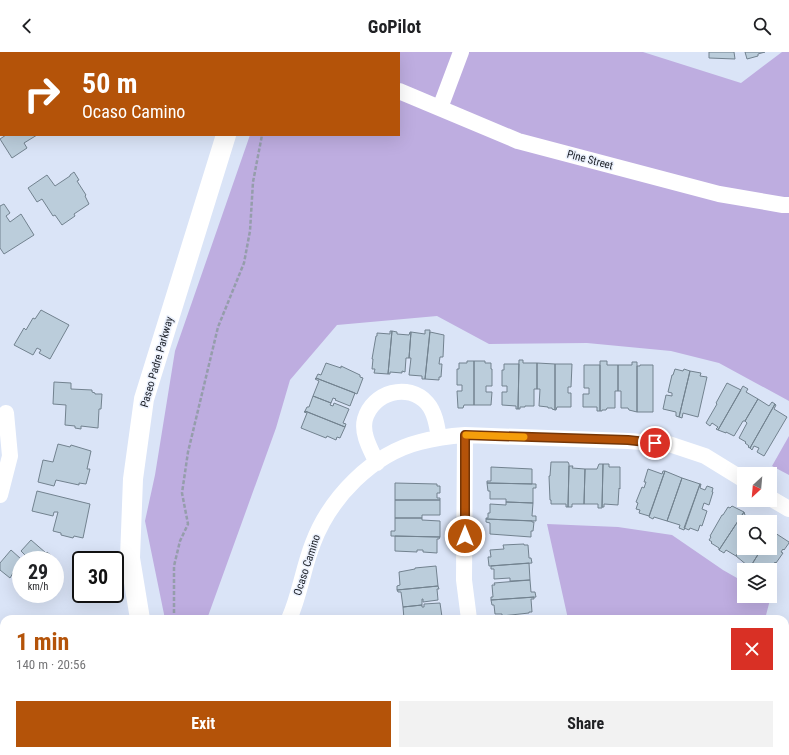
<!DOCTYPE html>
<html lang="en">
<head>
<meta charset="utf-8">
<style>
  body { margin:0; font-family:"Roboto Condensed",sans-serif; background:#f2f2f2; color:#202124; height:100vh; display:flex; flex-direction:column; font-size:15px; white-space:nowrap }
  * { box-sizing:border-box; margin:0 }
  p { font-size:13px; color:#757577 }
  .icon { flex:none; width:22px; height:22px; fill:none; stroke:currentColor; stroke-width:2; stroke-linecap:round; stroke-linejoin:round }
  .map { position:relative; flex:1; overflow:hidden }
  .details { position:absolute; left:0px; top:563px; width:789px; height:140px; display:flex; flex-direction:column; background:#fff; border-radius:12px 12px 0 0; box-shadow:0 4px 16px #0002 }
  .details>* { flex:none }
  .hud { position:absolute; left:0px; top:0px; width:400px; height:84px; box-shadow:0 4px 16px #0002; background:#b45309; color:#fff; overflow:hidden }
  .needle { width:26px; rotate:206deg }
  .fabs { position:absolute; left:737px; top:415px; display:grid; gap:8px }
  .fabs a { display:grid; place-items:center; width:40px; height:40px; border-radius:0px; background:#fff; box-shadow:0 4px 16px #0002; font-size:20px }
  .speed { position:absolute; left:12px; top:499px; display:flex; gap:8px; font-size:20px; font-weight:700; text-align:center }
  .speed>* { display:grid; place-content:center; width:52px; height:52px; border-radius:50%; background:#fff; box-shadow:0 4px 16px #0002; line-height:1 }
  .speed small { font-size:10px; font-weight:400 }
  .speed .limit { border:2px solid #111; border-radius:6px; background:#fff; color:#111 }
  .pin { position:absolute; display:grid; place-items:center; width:34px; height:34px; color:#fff; margin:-17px; border:2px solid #fff; border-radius:50%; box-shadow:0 1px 4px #0007 }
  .me { position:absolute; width:44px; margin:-22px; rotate:0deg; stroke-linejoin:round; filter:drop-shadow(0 0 3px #0008) }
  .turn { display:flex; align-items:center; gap:14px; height:84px; padding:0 16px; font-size:18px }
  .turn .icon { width:52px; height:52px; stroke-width:2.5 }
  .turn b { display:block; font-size:28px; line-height:34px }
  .round { display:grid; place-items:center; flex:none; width:42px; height:42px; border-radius:0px; background:#f2f2f2 }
  .headline { display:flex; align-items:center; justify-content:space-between; height:68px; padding:0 16px }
  h1 { font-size:24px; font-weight:700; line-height:30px; color:#b45309 }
  .action { display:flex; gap:8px; margin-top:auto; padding:8px 16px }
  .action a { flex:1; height:46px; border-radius:0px; background:#b45309; color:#fff; font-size:16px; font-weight:700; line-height:46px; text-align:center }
  .action a+a { background:#f2f2f2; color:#202124 }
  header { display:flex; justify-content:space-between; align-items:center; height:52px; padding:0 16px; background:#fff; font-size:18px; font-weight:700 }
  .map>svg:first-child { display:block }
</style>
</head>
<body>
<header><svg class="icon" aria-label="back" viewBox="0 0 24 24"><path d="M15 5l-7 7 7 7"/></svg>GoPilot<svg class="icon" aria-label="search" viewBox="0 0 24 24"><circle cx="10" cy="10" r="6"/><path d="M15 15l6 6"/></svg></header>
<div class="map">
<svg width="789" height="703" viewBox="0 0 789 703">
  <rect width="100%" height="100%" fill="#dae4f7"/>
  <path fill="#beade0" d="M277,0H643L741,31L782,0H789V349L719,311L671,299L587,291L489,292L437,264L337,273L290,328L276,376L207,567H165L145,469L155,423L175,299L250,83H399V1H276Z
    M789,384V423L772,414Z
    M547,472L618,475L672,483L723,518L744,530V544H771L765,567H568Z
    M598,699H742L744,703H599Z"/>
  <path fill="#bbcddb" stroke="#72828f" d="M709,0H734L735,7L709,6Z
    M745,0H765L758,2V4L747,7Z
    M6,83H37L24,91L27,96L12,106L0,87Z
    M74,120L79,128L77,129L86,143L85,144L89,152L74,162L75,164L62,173L55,163L53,164L42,147L37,150L28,136L47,123L55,134L70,124V123Z
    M4,152L10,161L6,164L10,170L21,162L34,183L4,202L0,196V154Z
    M41,258L69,273L50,307L39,301L41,298L37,296L33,303L14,293L24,276L26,278L33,266L35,267Z
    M425,278H430L425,327H422V324L409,323L411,306H409L411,280L425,282Z
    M390,279H392L388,322L374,321L375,317H372L373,307H372L376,284H377V281L390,282Z
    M392,279L397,280V282L409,283L410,280H411L409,306H406L405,320L402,319V321L390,320V322H388Z
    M430,280L444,283L443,305H440L439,312H442L441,325H439V328L425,327Z
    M519,308H523V311H537V337H534V354H525V355H520V357H518Z
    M467,309H474V353H464L463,356H458L457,339H462V333H457V317H459V311H467Z
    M474,309H485V311H491V317H492V334H486V340H492L491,353H474Z
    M600,309H607V313H618V339H615V356H607L606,358H602V359H600Z
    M632,310H637V360L629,358L628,356H621V339H618V313H632Z
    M326,311L341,316V314L360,323V325L363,326L357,342L316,326L318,322L321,323Z
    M537,311L555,312V358L552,357V356H548V355L539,354L540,337H537Z
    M504,312H519L518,357H516V354L502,353V340H507V334H502V318H504Z
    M555,312H572L571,335H568V341H571V355H557L556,358H555Z
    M584,313H600V359H597V355H583V342H589V336H584Z
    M640,313H653V360H637V314H640Z
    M675,317L683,319L684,317L690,319L679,365L676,364V360L663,357L666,343L672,344V341L668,340L672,323H673Z
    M690,319L701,321L700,324L707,325L698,365L683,361L682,366L679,365Z
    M316,326L355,341L350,354L335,348L336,347L333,346L331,351L313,344L319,329L315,327Z
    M54,330L71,331V337L92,338V340L95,341V342H102L101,357H99L98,376L81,374V377L75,376V374L65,373L66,353L53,352Z
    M727,331L741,338L718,378L716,377L718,375L712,371L710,374L706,371L717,352L716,351Z
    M743,334L748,337L746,340L758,347L745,369H743L734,384L726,380V381L718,378Z
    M313,344L331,351L330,353L333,354L334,351L349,357L343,371L346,372L345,375L305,359L307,355H309Z
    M758,347L769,354L772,350L775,352L750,396L748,395L749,394L745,391L746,390L739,386L747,371L745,369Z
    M775,352L776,353L774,357L787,365L764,404L757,400L759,396L754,394L752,398L750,396Z
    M305,359L345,375L340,386L337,385L336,388L327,384L326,386L301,376L307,361L304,360Z
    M58,392L70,395L71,393L91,399L87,417H90L86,432L79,431V433L56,428L54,434L38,430L43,408L53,410Z
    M551,410H568L569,412L568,455H566V452H551V448H550L549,424H550Z
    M599,412H603L602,456H598V452H584L585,417H597Z
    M603,412H609V415H620V437L619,436L618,453L604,452V455H602Z
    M569,414H573L572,416L585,417L584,452H572V455H568Z
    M491,415L532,417V432L487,431V429H491Z
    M648,417L662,422L663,419H665L649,464L639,461L640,458L636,457L638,451L636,450L642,435L644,436L646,430H644Z
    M665,419L682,426L667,469L654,465L653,467L649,465Z
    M682,426L700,432L684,478L679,476L680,473L667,469Z
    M395,431L437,432V434H440V441H437V446H440V448H395Z
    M487,431L536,432V436H533V451L506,450V447H490V439H488Z
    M700,432H701L700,436L705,438L707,434L713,436L712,440H713L709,453L704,451L702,457L707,459L702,474L700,473L698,479L690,476L689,478L684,476Z
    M37,439L90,452L83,486L74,484L73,486L61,483V481L53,479L58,460H54L53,464L32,459Z
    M395,448H440V463H422V466H395Z
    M506,450L533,451L532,464H536V469L486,467V466H488V461H490V452L506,453Z
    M732,454L744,460L719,498V496L711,491L712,490L709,488L711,485L710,484L722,463H723L728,455L730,456Z
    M744,460L745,463L744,464L753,470H744V492L736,504L726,498L724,501L719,498Z
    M395,466H422V468L440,469V485L391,484V479H395Z
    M486,467L532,469V470H534L533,479H531V485L490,482V471L486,470Z
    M772,479L789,490V491L784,498L783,497L781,500L783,501L776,511L775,510L770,518H755L753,517L751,518L749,517L762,496H770V483Z
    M395,484L440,485L439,487H437V501L423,500V498H417V500L395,499Z
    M31,488L46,501L47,500L54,506V508H21V528L13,521L10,526L0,518V511L11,498L21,507L25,503L21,499Z
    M524,492V493H528L529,506H531L532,511L489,514L488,505H491L490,498L504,497L503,493Z
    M744,492V496H762L749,517L747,516L748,514L736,504Z
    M529,511L530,528L510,529V526L494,527V517H491V514Z
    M436,514L438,534L397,538V534L400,533L399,520L415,517V516Z
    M530,528L531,540H535L536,545L491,548V545H493L492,533H495L494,531Z
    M438,534L439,537H437L438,548L423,550V547H422V553L403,555L401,540H398L397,538Z
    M534,545V547H531L532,560H529V561L502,564V562H495L494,553H492L491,548Z
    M440,551L442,565H445V567H404L403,555L422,553V555H424V552Z
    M785,578L789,579V597L785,596Z
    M785,596L789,597V614H785Z
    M785,635L788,637L789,636V660L785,657Z
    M785,657L789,660V679L785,676Z
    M785,679L789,682V693L786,696L787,698L786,702L782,699H785Z
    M17,699H48L47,703H16Z
    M399,699H437L417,703H398L397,700Z
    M437,699H445L444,703H417Z
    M756,699H782L786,702L785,703H759L755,700Z"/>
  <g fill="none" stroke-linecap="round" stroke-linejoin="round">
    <path stroke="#959dab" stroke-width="2.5" stroke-dasharray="4 2" stroke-linecap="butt" d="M174,567V514L180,489L188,472L182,441L188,400L218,275L244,211L250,179L253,130L262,83"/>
    <path stroke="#fff" stroke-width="16" d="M306,0L308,1
      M399,39L518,89L719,142L783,153H789
      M440,56L461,0
      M465,383L464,528L469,567
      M377,411C371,398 361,382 365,367C373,340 408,330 427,351C435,360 437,374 439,386
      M0,443L10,404L6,361
      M770,446L789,457
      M289,567C300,543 303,516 313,491C330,446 372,402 420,390C435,386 450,384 465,383L628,389L669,392L705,404L744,428
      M0,649L4,650"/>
    <path stroke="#fff" stroke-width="20" d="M252,1V0
      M140,567L130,506L133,427L144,347L226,83
      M162,699L163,703"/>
  </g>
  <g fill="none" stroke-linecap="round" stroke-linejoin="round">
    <defs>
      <path id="route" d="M465,484V383L628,388L655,391"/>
    </defs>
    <use href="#route" stroke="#753606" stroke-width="10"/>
    <use href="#route" stroke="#b45309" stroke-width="7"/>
    <path stroke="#f59e0b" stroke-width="7" d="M466,383L524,385"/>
  </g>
  <g text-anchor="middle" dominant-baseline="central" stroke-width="3" stroke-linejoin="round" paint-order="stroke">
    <g font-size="11" fill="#191d24" stroke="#ebf1fd">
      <text transform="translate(590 108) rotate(15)">Pine Street</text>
      <text transform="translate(157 310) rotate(-74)">Paseo Padre Parkway</text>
      <text transform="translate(307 513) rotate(-72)">Ocaso Camino</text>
    </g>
  </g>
</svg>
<div class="fabs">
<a><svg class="needle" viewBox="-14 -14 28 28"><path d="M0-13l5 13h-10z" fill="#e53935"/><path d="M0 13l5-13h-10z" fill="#757577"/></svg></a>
<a><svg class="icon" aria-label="search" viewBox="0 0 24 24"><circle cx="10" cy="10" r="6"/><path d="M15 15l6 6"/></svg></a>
<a><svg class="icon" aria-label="layers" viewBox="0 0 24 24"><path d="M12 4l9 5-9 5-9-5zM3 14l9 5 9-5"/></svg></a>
</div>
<div class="speed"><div>29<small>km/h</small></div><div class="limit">30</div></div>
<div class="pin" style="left:655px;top:391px;background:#d93025"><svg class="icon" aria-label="arrive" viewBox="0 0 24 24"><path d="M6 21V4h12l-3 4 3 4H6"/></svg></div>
<svg class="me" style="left:465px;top:484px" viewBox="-20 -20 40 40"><circle r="17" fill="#b45309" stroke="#fff" stroke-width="3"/><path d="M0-11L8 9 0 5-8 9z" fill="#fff"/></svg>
<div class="hud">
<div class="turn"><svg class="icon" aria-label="right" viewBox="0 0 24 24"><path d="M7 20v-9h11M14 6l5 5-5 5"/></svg><div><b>50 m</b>Ocaso Camino</div></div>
</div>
<section class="details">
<div class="headline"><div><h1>1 min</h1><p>140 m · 20:56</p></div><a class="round" style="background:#d93025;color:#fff"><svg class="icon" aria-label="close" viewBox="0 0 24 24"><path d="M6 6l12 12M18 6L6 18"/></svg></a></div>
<div class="action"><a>Exit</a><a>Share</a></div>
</section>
</div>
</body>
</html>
